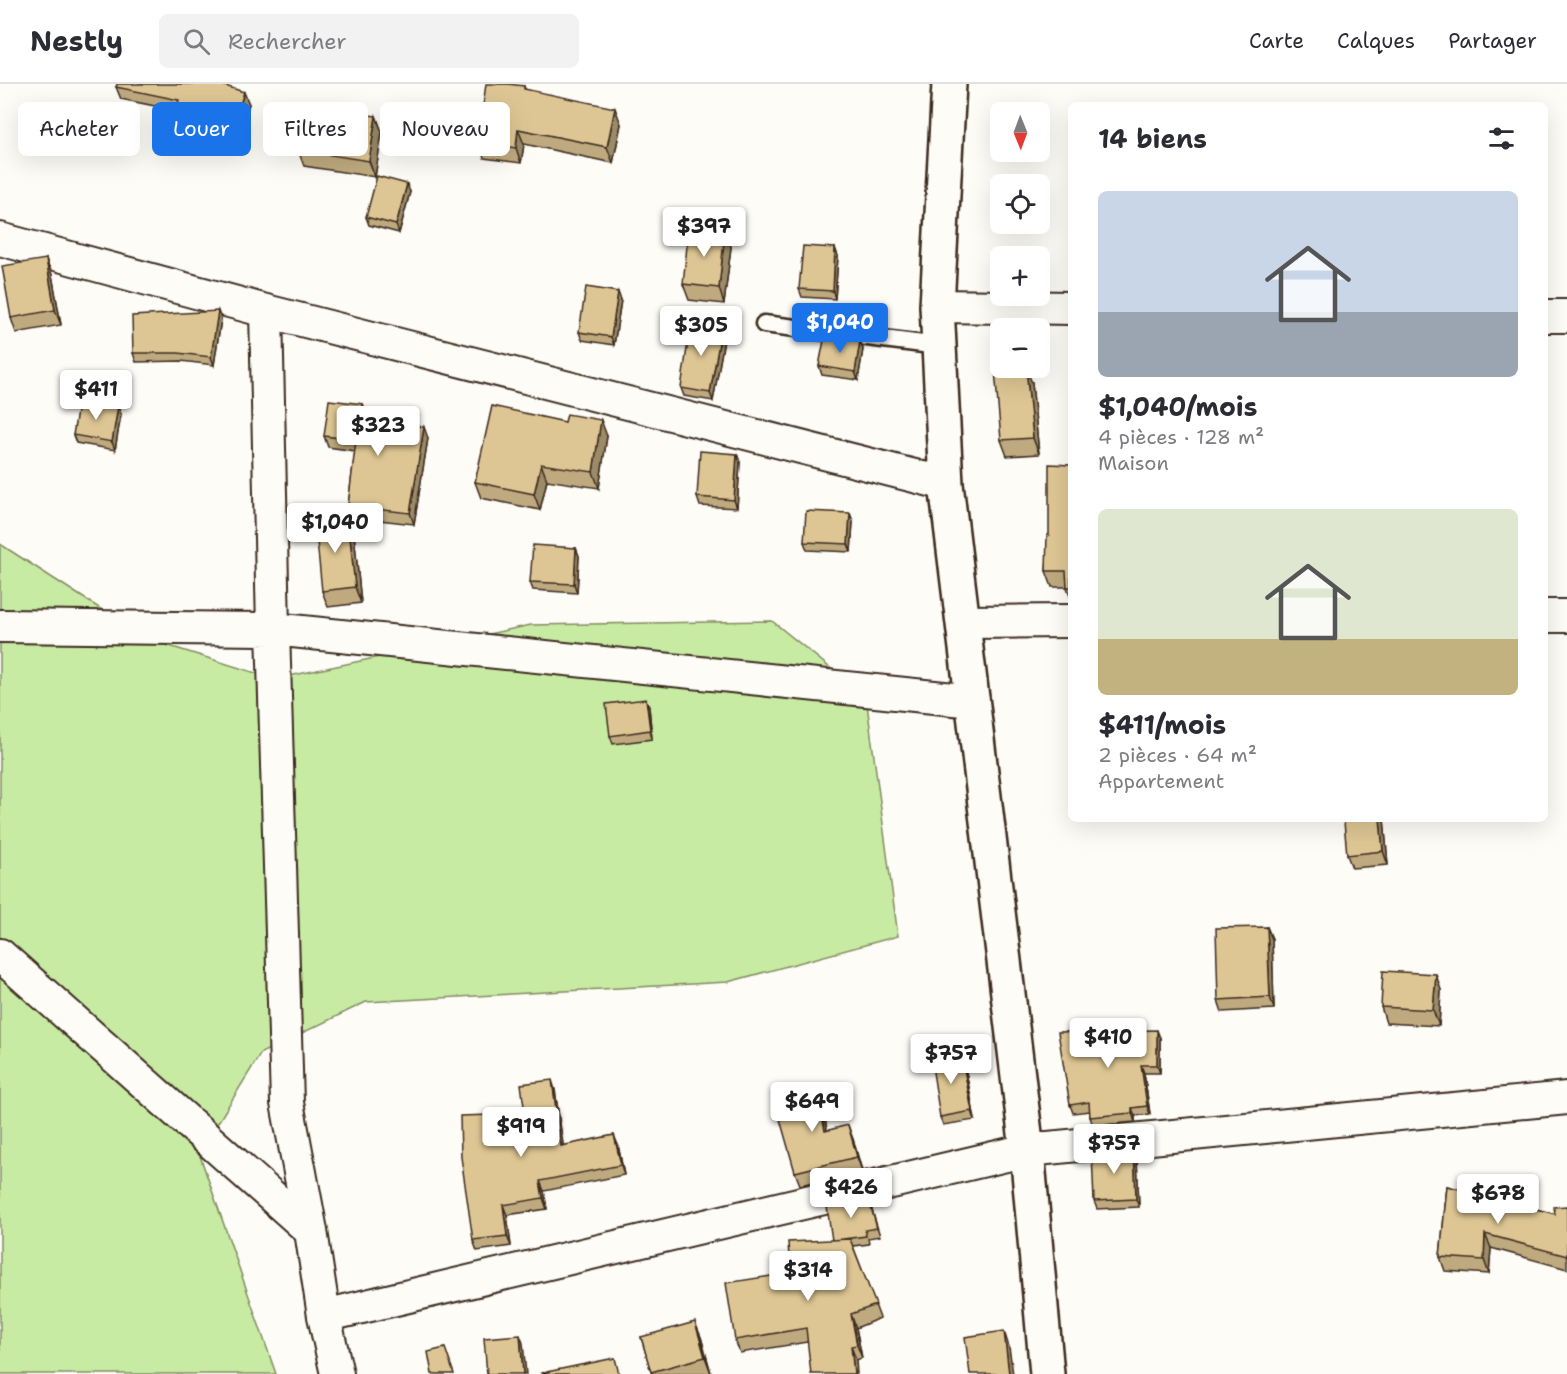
<!DOCTYPE html>
<html lang="fr">
<head>
<meta charset="utf-8">
<style>
	body { margin:0; font-family:"Shantell Sans",sans-serif; background:#f2f2f3; color:#2b2b33; height:100vh; display:flex; flex-direction:column; font-size:22px; white-space:nowrap }
	* { box-sizing:border-box; margin:0 }
	p { font-size:20px; color:#7c7c81 }
	.icon { flex:none; width:33px; height:33px; fill:none; stroke:currentColor; stroke-width:2; stroke-linecap:round; stroke-linejoin:round }
	.map { position:relative; flex:1; overflow:hidden }
	.drawer { position:absolute; left:1068px; top:18px; width:480px; height:720px; display:flex; flex-direction:column; background:#fff; border-radius:9px; box-shadow:0 6px 24px #0002 }
	.drawer>* { flex:none }
	.banner { position:absolute; left:18px; top:18px; width:570px; height:54px; display:flex; gap:12px }
	.needle { width:39px; rotate:179deg }
	.buttons { position:absolute; left:990px; top:18px; display:grid; gap:12px }
	.buttons a { display:grid; place-items:center; width:60px; height:60px; border-radius:9px; background:#fff; box-shadow:0 6px 24px #0002; font-size:30px }
	.price { position:absolute; translate:-50% -51px; padding:0 14px; border-radius:6px; background:#fff; color:#222; font-size:20px; line-height:39px; filter:drop-shadow(0 2px 3px #0008) }
	.price::after { content:''; position:absolute; left:50%; top:36px; width:18px; height:14px; margin-left:-9px; background:inherit; clip-path:polygon(0 0,100% 0,50% 100%) }
	.price.selected { background:#1a73e8; color:#fff }
	ul { padding:0; list-style:none }
	li { display:grid; align-content:center; gap:12px; height:318px; padding:0 30px }
	li span { display:grid; place-items:center; height:186px; border-radius:9px; color:#555 }
	li>.icon { margin-inline-start:auto }
	span .icon { width:108px; height:108px; fill:#fffc; stroke-width:1 }
	li b { font-size:26px }
	h2 { display:flex; justify-content:space-between; align-items:center; height:72px; padding:0 30px; font-size:26px }
	.pill { padding:0 21px; border-radius:9px; background:#fff; box-shadow:0 6px 24px #0002; font-size:21px; line-height:54px }
	.pill.selected { background:#1a73e8; color:#fff }
	header { display:flex; align-items:center; gap:36px; box-sizing:border-box; height:84px; padding:0 30px; background:#fff; border-bottom:2px solid #e1e1e2 }
	header strong { font-size:28px }
	nav { display:flex; gap:33px; margin-inline-start:auto; font-size:21px }
	.search { width:420px; height:54px; background:#f2f2f3; display:flex; align-items:center; gap:15px; box-sizing:border-box; padding:0 21px; border-radius:9px; color:#7c7c81; font-size:22px }
	.map>svg:first-child { display:block }
</style>
</head>
<body>
<header>
<strong>Nestly</strong>
<div class="search"><svg class="icon" aria-label="search" viewBox="0 0 24 24"><circle cx="10" cy="10" r="6"/><path d="M15 15l6 6"/></svg>Rechercher</div>
<nav><a>Carte</a><a>Calques</a><a>Partager</a></nav>
</header>
<div class="map">
<svg width="1567" height="1290" viewBox="0 0 1567 1290">
	<rect width="100%" height="100%" fill="#fdfcf7"/>
	<filter id="ink" filterUnits="userSpaceOnUse"><feTurbulence type="fractalNoise" baseFrequency=".0167" numOctaves="2"/><feDisplacementMap in="SourceGraphic" scale="12" xChannelSelector="R" yChannelSelector="G"/><feConvolveMatrix kernelMatrix="1 2 1 2 8 2 1 2 1" color-interpolation-filters="sRGB"/></filter>
	<g filter="url(#ink)">
		<path fill="#c8eba4" stroke="#828a61" stroke-width="1.5" d="M0 460 147 555 275 595 531 541 772 537 866 613 898 852 728 898 366 918 261 969 199 1069 276 1290H0Z"/>
		<g fill="none" stroke-linecap="round" stroke-linejoin="round">
			<defs>
				<path id="lane" d="M764 240 939 262"/>
				<path id="street" d="M0 155 266 227 946 400
					M937 222 1071 224
					M266 227 273 545 287 1019 311 1147 324 1232 337 1290
					M1545 232H1567
					M1545 532H1567
					M964 538 1071 537
					M0 542 273 545 973 617
					M0 871 311 1147
					M324 1232 1027 1066 1567 1014"/>
				<path id="secondary" d="M949 0 937 222 946 400 1027 1066 1047 1290"/>
			</defs>
			<use href="#lane" stroke="#3b2a1e" stroke-width="21"/>
			<use href="#street" stroke="#3b2a1e" stroke-width="36"/>
			<use href="#secondary" stroke="#3b2a1e" stroke-width="38"/>
			<use href="#lane" stroke="#fdfcf7" stroke-width="16"/>
			<use href="#street" stroke="#fdfcf7" stroke-width="32"/>
			<use href="#secondary" stroke="#fdfcf7" stroke-width="33"/>
		</g>
		<path fill="#bfaa7f" stroke="#3b2a1e" stroke-width="1.5" d="M524 2 525 5 621 40 613 79 524 60 521 79 484 74 478 58Z
			M116 3 249 20 238 52 182 34 179 27 121 15Z
			M376 32 382 48 375 93 304 82 298 66Z
			M410 108 399 149 369 141 366 133Z
			M731 163 724 220 689 216 683 200Z
			M835 164 838 172 835 215 802 213 799 205Z
			M46 175 52 191 61 241 16 249 11 234Z
			M621 216 614 261 582 256 579 248Z
			M221 235 214 281 181 277 136 278 133 269Z
			M725 250 713 317 684 312 681 304Z
			M860 257 863 265 858 296 822 291 819 282Z
			M1032 299 1039 370 1007 372 1001 356Z
			M363 320 367 331 366 334 428 354 414 440 352 433 348 422 355 367 328 363 324 352Z
			M121 330 115 366 76 359 73 351Z
			M607 352 599 404 547 396 540 426 481 414 475 398Z
			M737 370 740 378 737 424 700 422 697 413Z
			M1071 381V515L1067 503H1052L1046 487 1049 451Z
			M853 437 851 468 807 466 804 458Z
			M354 450 361 519 328 523 322 507Z
			M576 464 579 472 577 509 533 506 530 498Z
			M649 623 652 655 613 660 610 652Z
			M1384 735 1388 781 1352 784 1347 771Z
			M1267 843 1272 855 1274 925 1222 928 1218 916Z
			M1441 906 1439 942 1386 939 1381 923Z
			M1160 954V989H1144L1150 1030 1135 1032V1038L1093 1042 1090 1033V1027L1073 1029 1070 1021Z
			M961 969 964 977 975 1036 943 1041 940 1033Z
			M555 1006 563 1062 618 1061 624 1091 544 1107 547 1125 507 1131 511 1162 477 1167 473 1156 525 1030Z
			M817 1006 822 1019 827 1047 853 1055 862 1087 800 1101 795 1088Z
			M1134 1065 1137 1074 1139 1123 1097 1125 1094 1117Z
			M1447 1102 1555 1130 1567 1122V1185L1491 1164 1489 1190 1445 1187 1440 1173Z
			M868 1113 880 1152 868 1154 869 1160 853 1162 880 1234 856 1244 862 1274 856 1276 807 1258 740 1269 735 1256 790 1189 832 1156Z
			M641 1253H701L711 1289 706 1290H652Z"/>
		<path fill="#9b8b68" stroke="#3b2a1e" stroke-width="1.5" d="M244 8 249 20 238 52 234 40Z
			M615 24 621 40 613 79 607 63Z
			M376 32 382 48 375 93 369 77Z
			M518 45 524 60 521 79 516 64Z
			M407 100 410 108 399 149 396 141Z
			M725 147 731 163 724 220 719 204Z
			M835 164 838 172 835 215 833 207Z
			M46 175 52 191 61 241 55 226Z
			M618 208 621 216 614 261 611 253Z
			M218 227 221 235 214 281 211 273Z
			M722 242 725 250 713 317 710 309Z
			M860 257 863 265 858 296 855 288Z
			M1026 284 1032 299 1039 370 1033 354Z
			M363 320 367 331 365 345 361 333Z
			M118 322 121 330 115 366 112 358Z
			M601 336 607 352 599 404 593 388Z
			M424 343 428 354 414 440 410 429Z
			M737 370 740 378 737 424 734 416Z
			M541 380 547 396 540 426 534 410Z
			M850 429 853 437 851 468 848 460Z
			M348 434 354 450 361 519 355 503Z
			M576 464 579 472 577 509 574 500Z
			M646 615 649 623 652 655 650 646Z
			M1380 735H1384L1388 781 1383 767Z
			M1267 843 1272 855 1274 925 1270 913Z
			M1436 890 1441 906 1439 942 1433 926Z
			M1157 946 1160 954V989L1157 981Z
			M961 969 964 977 975 1036 972 1027Z
			M1141 981 1144 989 1150 1030 1147 1022Z
			M552 996 555 1006 565 1073 561 1062Z
			M817 1006 822 1019 830 1061 825 1047Z
			M1132 1024 1135 1032V1038L1132 1029Z
			M848 1041 853 1055 862 1087 857 1073Z
			M614 1051 618 1061 624 1091 621 1081Z
			M1134 1065 1137 1074 1139 1123 1136 1115Z
			M540 1097 544 1107 547 1125 543 1114Z
			M503 1121 507 1131 511 1162 507 1152Z
			M1485 1150 1491 1164 1489 1190 1484 1176Z
			M851 1230 856 1244 862 1274 857 1261Z
			M695 1238 701 1253 711 1289 705 1273Z
			M1004 1247 1009 1263 1013 1290H1009Z
			M520 1251 523 1259 526 1290H523Z
			M851 1262 856 1276 857 1290H854Z"/>
		<path fill="#dec694" stroke="#3b2a1e" stroke-width="1.5" d="M117 0H219L244 8 234 40 177 22 179 16 116 3Z
			M486 0H508L524 2V5L615 24 607 63 518 45 516 64 478 58Z
			M306 21 376 32 369 77 298 66Z
			M377 92 407 100 396 141 366 133Z
			M689 143 725 147 719 204 683 200Z
			M803 162 835 164 833 207 799 205Z
			M46 175 55 226 11 234 2 182Z
			M586 203 618 208 611 253 579 248Z
			M218 227 211 273 178 269H133L132 232Z
			M691 238 722 242 710 309 681 304Z
			M825 251 860 257 855 288 819 282Z
			M1026 284 1033 354 1001 356 995 286Z
			M79 316 118 322 112 358 73 351Z
			M329 316 363 320 361 333 424 343 410 429 348 422 356 356 324 352Z
			M492 322 565 338 567 330 601 336 593 388 541 380 534 410 475 398Z
			M700 367 737 370 734 416 697 413Z
			M1049 380 1071 381V503H1067L1066 487H1046L1047 451H1049Z
			M806 427 850 429 848 460 804 458Z
			M348 434 355 503 322 507 315 437Z
			M533 461 576 464 574 500 530 498Z
			M646 615 650 646 610 652 606 620Z
			M1348 735H1380L1383 767 1347 771 1344 738 1348 737Z
			M1267 843 1270 913 1218 916 1216 844Z
			M1383 887 1436 890 1433 926 1381 923Z
			M1157 946V981H1141L1147 1022 1132 1024V1029L1090 1033 1089 1018 1070 1021 1058 948Z
			M961 969 972 1027 940 1033 931 975Z
			M552 996 561 1062 614 1051 621 1081 540 1097 543 1114 503 1121 507 1152 473 1156 461 1073 460 1032 525 1030 521 1000Z
			M817 1006 825 1047 848 1041 857 1073 795 1088 774 1014Z
			M1134 1065 1136 1115 1094 1117 1092 1069Z
			M1447 1102 1555 1130 1554 1123 1567 1122V1172L1485 1150 1484 1176 1440 1173Z
			M868 1113 877 1144 865 1146 866 1152 843 1155 832 1156 827 1123Z
			M850 1155 876 1221 851 1230 857 1261 851 1262 854 1290H811L806 1244 735 1256 726 1199 790 1189 788 1158Z
			M695 1238 705 1273 651 1288 641 1253Z
			M1004 1247 1009 1290H970L965 1253Z
			M520 1251 523 1290H487L484 1254Z
			M445 1264 454 1290H432L428 1268Z
			M615 1274 619 1290H543L542 1289Z"/>
	</g>
</svg>
<div class="buttons">
<a><svg class="needle" viewBox="-14 -14 28 28"><path d="M0-13l5 13h-10z" fill="#e53935"/><path d="M0 13l5-13h-10z" fill="#7c7c81"/></svg></a>
<a><svg class="icon" aria-label="locate" viewBox="0 0 24 24"><circle cx="12" cy="12" r="6"/><path d="M12 2v4M12 18v4M2 12h4M18 12h4"/></svg></a>
<a>+</a>
<a>−</a>
</div>
<b class="price" style="left:704px;top:174px">$397</b>
<b class="price selected" style="left:840px;top:270px">$1,040</b>
<b class="price" style="left:701px;top:273px">$305</b>
<b class="price" style="left:96px;top:337px">$411</b>
<b class="price" style="left:378px;top:373px">$323</b>
<b class="price" style="left:335px;top:470px">$1,040</b>
<b class="price" style="left:1108px;top:985px">$410</b>
<b class="price" style="left:951px;top:1001px">$757</b>
<b class="price" style="left:812px;top:1049px">$649</b>
<b class="price" style="left:521px;top:1074px">$919</b>
<b class="price" style="left:1114px;top:1091px">$757</b>
<b class="price" style="left:851px;top:1135px">$426</b>
<b class="price" style="left:1498px;top:1141px">$678</b>
<b class="price" style="left:808px;top:1218px">$314</b>
<div class="banner">
<a class="pill">Acheter</a>
<a class="pill selected">Louer</a>
<a class="pill">Filtres</a>
<a class="pill">Nouveau</a>
</div>
<section class="drawer">
<h2>14 biens<svg class="icon" aria-label="filters" viewBox="0 0 24 24"><path d="M4 7h16M4 17h16"/><circle cx="9" cy="7" r="2"/><circle cx="15" cy="17" r="2"/></svg></h2>
<ul>
<li><span style="background:linear-gradient(#c9d6e8 65%,#9aa5b1 0)"><svg class="icon" aria-label="home" viewBox="0 0 24 24"><path d="M3 11l9-7 9 7M6 9v11h12V9"/></svg></span><div><b>$1,040/mois</b><p>4 pièces · 128 m²</p><p>Maison</p></div></li>
<li><span style="background:linear-gradient(#dfe7d0 70%,#c2b280 0)"><svg class="icon" aria-label="home" viewBox="0 0 24 24"><path d="M3 11l9-7 9 7M6 9v11h12V9"/></svg></span><div><b>$411/mois</b><p>2 pièces · 64 m²</p><p>Appartement</p></div></li>
</ul>
</section>
</div>
</body>
</html>
